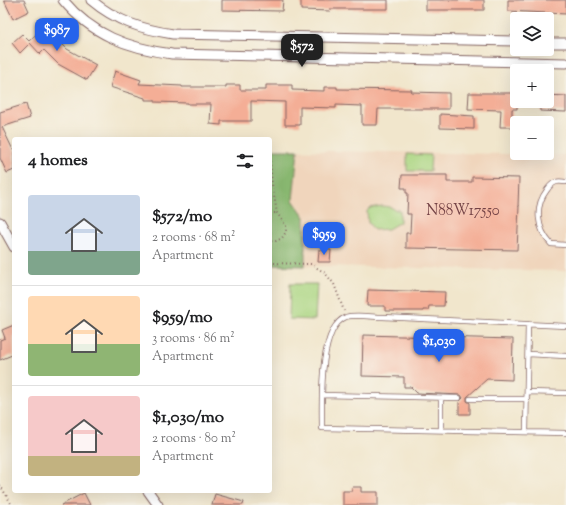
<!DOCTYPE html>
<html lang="en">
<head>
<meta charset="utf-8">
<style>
	body { margin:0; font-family:"Sorts Mill Goudy",serif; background:#f2f2f2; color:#202124; height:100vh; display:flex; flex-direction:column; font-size:15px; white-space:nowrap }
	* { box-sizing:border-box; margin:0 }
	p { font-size:13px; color:#757577 }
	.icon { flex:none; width:22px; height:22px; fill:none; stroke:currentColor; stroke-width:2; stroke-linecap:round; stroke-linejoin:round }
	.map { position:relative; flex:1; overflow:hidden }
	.panel { position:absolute; left:12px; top:137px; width:260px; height:356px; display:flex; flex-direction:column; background:#fff; border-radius:4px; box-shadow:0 4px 16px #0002 }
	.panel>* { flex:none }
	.tools { position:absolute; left:510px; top:12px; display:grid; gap:8px }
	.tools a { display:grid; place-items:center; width:44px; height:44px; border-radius:4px; background:#fff; box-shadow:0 4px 16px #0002; font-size:20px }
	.price { position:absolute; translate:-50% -34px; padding:0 9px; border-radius:8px; background:#2563eb; color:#fff; font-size:13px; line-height:26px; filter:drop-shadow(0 1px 2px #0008) }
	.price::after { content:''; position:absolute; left:50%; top:24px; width:12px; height:9px; margin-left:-6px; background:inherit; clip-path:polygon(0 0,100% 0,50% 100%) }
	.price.selected { background:#222; color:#fff }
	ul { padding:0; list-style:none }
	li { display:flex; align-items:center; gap:12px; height:100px; padding:0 16px }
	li+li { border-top:1px solid #e0e0e0 }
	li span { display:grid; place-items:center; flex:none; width:112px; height:80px; border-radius:4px; color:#555 }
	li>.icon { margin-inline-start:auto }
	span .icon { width:48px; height:48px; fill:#fffc; stroke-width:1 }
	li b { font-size:17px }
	h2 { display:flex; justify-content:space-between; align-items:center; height:48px; padding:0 16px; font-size:17px }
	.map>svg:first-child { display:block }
</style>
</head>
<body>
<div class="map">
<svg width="566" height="505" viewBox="0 0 566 505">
	<rect width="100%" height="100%" fill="#f7f3e8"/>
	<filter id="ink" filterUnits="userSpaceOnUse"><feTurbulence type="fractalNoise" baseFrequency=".025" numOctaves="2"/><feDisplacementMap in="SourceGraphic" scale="8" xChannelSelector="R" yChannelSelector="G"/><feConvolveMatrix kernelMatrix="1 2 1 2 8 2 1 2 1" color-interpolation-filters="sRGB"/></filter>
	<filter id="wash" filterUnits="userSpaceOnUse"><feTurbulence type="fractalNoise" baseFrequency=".012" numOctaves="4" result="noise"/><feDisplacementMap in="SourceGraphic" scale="16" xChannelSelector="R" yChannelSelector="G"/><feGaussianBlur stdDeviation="0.9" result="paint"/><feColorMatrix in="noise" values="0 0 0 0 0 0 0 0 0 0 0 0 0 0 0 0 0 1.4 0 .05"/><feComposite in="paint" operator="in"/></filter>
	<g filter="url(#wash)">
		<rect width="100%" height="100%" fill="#f1e6cc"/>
		<path fill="#f0d5bc" d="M270 150 566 155V271L270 265Z"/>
		<path fill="#abd682" stroke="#7a7a56" d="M407 154 431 155 430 171H407Z
			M382 206 390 207 396 210H400V222L388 229 374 230 368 222 367 211 370 208Z
			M290 284H317L315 320 289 319Z"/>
		<path fill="#88b770" stroke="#696b4e" d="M270 150H298L293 200 305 217V266L270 265Z"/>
		<g id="blocks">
			<path fill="#f4ae96" d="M4 0H24L29 11 13 19Z
				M222 0H283L282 11 222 10Z
				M301 0H388V9H330V11L301 10Z
				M426 0H484V10H426Z
				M508 0H566V14L508 11Z
				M45 26 67 49 96 65 87 80 58 64 44 50 40 54 30 43 20 53 12 43 22 34 29 41Z
				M115 71 141 80 139 84 182 86V87H226V85H240V90H266V85H292V90L324 91V87H337V89L412 90 411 92 449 93V109H378L377 125H362V106L336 105V108L300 107V125H285V102L251 101V121H221V125L210 124 211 104H188V103L155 102V100H145V98L110 87Z
				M469 93H517V109H512V127H500L501 110 468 109Z
				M547 95 566 96V112L540 111V101H547Z
				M26 104 30 118 2 127 14 152V170L7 173 0 158V112Z
				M440 114 474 116V129L440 128Z
				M402 175H447V182H472V177L519 178 518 206H519L517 250 406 248V233H410L411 214H407L408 193H406V188H401Z
				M319 250H331L330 262H318Z
				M368 290 445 292 444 306H429L428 310H423V311H385V306H367Z
				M14 325V358L12 355 0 360V340L5 338 2 330Z
				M363 335 513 339 512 380 487 379 467 397V401L470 403V414H459V402L463 398 461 395 417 393 411 387H404V377L362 376Z
				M352 487H361V492H378V505H343V491H352Z
				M84 493 90 505H61Z
				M215 494 244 502 243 505H212Z"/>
		</g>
	</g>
	<g filter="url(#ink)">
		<use href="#blocks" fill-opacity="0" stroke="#846563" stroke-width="1"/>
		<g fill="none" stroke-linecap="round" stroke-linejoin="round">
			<defs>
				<path id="service" d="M566 182C563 182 559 181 556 182 553 183 549 187 547 190 534 207 537 229 551 244L566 245
					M566 326 383 317C373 317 355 314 346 317 318 328 322 403 322 428L566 433
					M528 354 566 356
					M527 392 566 393
					M322 395 459 398
					M470 399H527
					M441 430V398
					M526 432 528 324"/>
				<path id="minor" d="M63 0C92 35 128 48 172 54L566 63
					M91 0C116 21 141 29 173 34L517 41
					M547 43H566
					M0 222 14 247
					M148 491 158 505"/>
			</defs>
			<use href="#service" stroke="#846563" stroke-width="6"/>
			<use href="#minor" stroke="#846563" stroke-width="11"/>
			<path stroke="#846563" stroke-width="2" stroke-dasharray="1 3" stroke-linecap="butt" d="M270 161 272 184 277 213 286 226V232L282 238 276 241H270
				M270 213H277
				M270 263 311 264 325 273 334 284 344 311
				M0 485 12 505"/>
			<use href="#service" stroke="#fff" stroke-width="4.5"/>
			<use href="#minor" stroke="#fff" stroke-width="9"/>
		</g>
	</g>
	<g text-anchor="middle" stroke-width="3" stroke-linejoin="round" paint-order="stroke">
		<g font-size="15" fill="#744346">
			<text x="463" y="215">N88W17550</text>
		</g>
	</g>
</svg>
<div class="tools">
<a><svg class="icon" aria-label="layers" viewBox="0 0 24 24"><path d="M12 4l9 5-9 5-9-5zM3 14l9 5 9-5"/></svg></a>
<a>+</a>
<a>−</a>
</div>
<b class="price" style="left:57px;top:52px">$987</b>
<b class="price selected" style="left:302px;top:68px">$572</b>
<b class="price" style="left:324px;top:256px">$959</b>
<b class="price" style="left:439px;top:363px">$1,030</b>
<section class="panel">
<h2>4 homes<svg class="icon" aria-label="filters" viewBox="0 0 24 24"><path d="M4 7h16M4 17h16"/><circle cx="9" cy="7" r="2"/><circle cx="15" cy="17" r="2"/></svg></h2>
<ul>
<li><span style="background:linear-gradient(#c9d6e8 70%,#7fa58c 0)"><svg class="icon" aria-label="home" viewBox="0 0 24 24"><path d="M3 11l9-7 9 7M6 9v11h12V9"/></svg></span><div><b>$572/mo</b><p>2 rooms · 68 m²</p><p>Apartment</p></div></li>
<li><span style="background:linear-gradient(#ffd9b3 60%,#8fb573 0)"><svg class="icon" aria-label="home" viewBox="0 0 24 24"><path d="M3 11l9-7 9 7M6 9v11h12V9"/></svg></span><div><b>$959/mo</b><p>3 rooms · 86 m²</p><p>Apartment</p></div></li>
<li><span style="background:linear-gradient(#f6c9c9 75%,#c2b280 0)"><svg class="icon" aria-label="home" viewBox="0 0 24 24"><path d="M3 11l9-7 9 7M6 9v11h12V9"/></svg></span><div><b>$1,030/mo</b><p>2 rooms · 80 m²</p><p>Apartment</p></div></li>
</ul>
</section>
</div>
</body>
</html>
